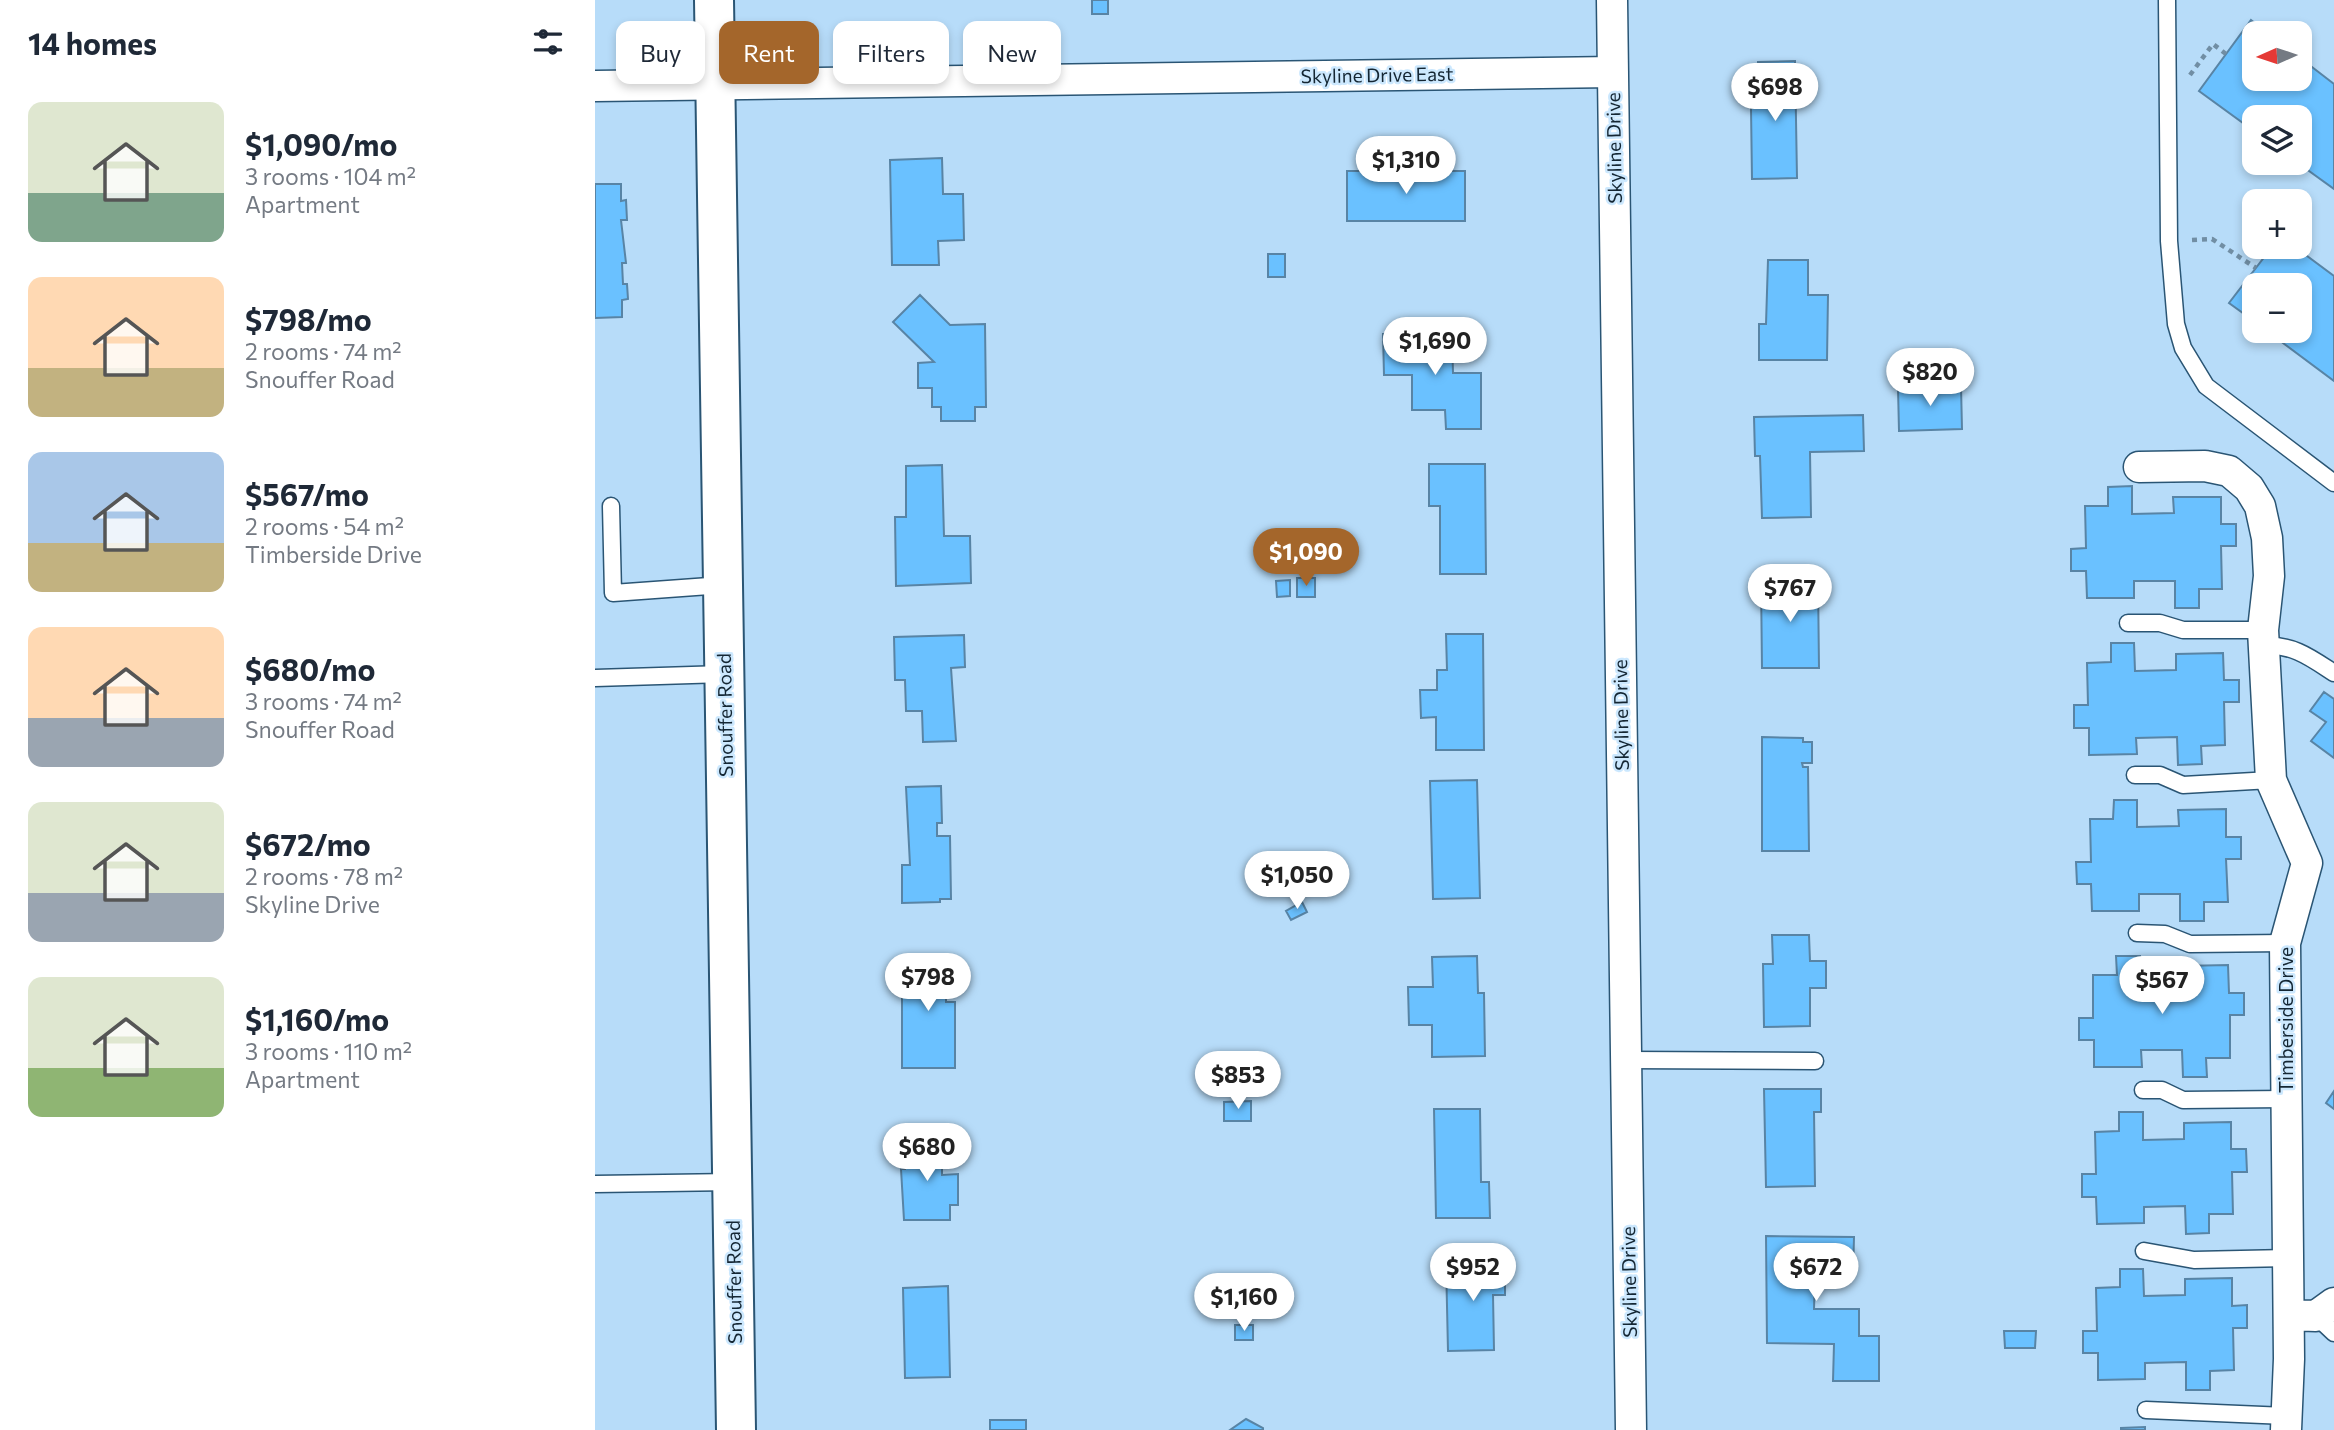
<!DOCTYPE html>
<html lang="en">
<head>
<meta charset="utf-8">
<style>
	body { margin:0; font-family:Commissioner,sans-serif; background:#f2f2f3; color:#1f2937; height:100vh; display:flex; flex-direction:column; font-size:26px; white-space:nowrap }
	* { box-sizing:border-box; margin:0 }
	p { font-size:23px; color:#747a83 }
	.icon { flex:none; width:38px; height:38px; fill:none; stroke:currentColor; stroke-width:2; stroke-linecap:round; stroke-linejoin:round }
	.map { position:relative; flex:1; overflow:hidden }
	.panel { display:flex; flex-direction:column; background:#fff; width:595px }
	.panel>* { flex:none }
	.banner { position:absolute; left:21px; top:21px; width:665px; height:63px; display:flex; gap:14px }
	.needle { width:46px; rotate:267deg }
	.buttons { position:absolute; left:1647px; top:21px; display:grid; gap:14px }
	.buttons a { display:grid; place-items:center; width:70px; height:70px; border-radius:14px; background:#fff; box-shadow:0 4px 10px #0003; font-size:35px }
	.price { position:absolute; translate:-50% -60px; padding:0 16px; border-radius:24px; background:#fff; color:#222; font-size:23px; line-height:46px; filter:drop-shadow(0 2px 4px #0008) }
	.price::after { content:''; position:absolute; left:50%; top:42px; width:21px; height:16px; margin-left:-10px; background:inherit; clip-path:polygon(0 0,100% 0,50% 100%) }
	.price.current { background:#a4662b; color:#fff }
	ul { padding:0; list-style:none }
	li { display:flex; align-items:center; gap:21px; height:175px; padding:0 28px }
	li span { display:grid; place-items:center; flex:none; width:196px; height:140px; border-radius:14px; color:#555 }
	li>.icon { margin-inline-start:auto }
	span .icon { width:84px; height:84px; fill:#fffc; stroke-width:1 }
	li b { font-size:30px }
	h2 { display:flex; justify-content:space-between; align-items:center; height:84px; padding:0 28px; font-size:30px }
	.pill { padding:0 24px; border-radius:14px; background:#fff; box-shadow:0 4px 10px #0003; font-size:24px; line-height:63px }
	.pill.current { background:#a4662b; color:#fff }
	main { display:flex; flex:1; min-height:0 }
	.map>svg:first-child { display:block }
</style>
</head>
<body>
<main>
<section class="panel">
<h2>14 homes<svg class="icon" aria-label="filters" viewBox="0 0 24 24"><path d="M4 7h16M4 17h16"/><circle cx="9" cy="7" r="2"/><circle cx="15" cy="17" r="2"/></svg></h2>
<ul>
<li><span style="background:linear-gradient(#dfe7d0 65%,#7fa58c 0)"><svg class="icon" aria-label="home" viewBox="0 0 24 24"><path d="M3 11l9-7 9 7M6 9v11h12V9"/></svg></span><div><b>$1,090/mo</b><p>3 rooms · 104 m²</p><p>Apartment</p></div></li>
<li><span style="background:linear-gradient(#ffd9b3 65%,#c2b280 0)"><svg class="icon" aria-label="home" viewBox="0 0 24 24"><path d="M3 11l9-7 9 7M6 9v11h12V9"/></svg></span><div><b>$798/mo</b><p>2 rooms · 74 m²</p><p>Snouffer Road</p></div></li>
<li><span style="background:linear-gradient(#a9c7e8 65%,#c2b280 0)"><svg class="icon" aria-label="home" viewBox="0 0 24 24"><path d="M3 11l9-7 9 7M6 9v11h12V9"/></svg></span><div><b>$567/mo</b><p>2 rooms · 54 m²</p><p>Timberside Drive</p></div></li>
<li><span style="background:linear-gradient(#ffd9b3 65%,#9aa5b1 0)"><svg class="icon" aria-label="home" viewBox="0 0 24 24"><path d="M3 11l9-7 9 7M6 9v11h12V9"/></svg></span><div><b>$680/mo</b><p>3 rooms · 74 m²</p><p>Snouffer Road</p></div></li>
<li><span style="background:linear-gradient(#dfe7d0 65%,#9aa5b1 0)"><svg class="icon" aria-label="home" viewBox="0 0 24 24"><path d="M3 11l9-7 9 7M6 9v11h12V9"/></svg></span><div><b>$672/mo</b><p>2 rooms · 78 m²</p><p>Skyline Drive</p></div></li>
<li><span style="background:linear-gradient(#dfe7d0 65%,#8fb573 0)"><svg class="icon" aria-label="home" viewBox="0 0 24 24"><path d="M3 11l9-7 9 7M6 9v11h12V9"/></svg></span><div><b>$1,160/mo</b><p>3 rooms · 110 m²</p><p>Apartment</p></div></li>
</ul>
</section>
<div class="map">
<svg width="1739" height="1430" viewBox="0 0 1739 1430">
	<rect width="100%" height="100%" fill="#b7dcf9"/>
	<path fill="#6ac1ff" stroke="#5884a5" stroke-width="2" d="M497 0H513V14H497Z
		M1656 20 1673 33H1659V79H1704V57L1739 84V189L1703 163 1704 117H1659V131L1604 91Z
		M1200 61 1202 178 1157 179 1156 108 1178 107V97H1163V62Z
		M347 158 348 194H368L369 240 343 241 344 265H297L295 160Z
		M752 171H870V221H752Z
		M0 184H26V201L31 200 32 220H26L31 263H27L28 284H32L33 299 27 300V317L0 318Z
		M1677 247H1700L1739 276V381L1672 331H1704V285H1659V321L1634 303Z
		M673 254H690V277H673Z
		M1173 260H1213V295H1233L1232 360H1164V324H1171Z
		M325 295 355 325 390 324 391 407H380V421H346V407H337V388H323V363L339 362 298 322Z
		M788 334H857L858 373H886V429H851L850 410H817V375H789Z
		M1366 386 1367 429 1304 431 1303 388Z
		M1268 415 1269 451 1215 452 1216 517 1167 518 1165 456H1160L1159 417Z
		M834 464H890L891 574H845V506H834Z
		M347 465 349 536H375L376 583 301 586 300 517H311V466Z
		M1537 486V514L1579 513 1578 497H1626V524H1641V546H1626L1627 589H1604V608H1580V581H1539V598H1492L1491 571H1476V549L1491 548 1490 506H1513V487Z
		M702 578H720V597H702Z
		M695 580V596L682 597 681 581Z
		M1166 581H1223L1224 668H1167Z
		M851 634H888L889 750H841V717L826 718 825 690H842V670H852Z
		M369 635 370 667 356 668 361 741 328 742 327 711H311L310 680H300L299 637Z
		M1516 643H1539L1540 671 1581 670V654L1628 653 1629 680H1644V702H1629L1630 745 1606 746 1607 764 1583 765 1582 737 1541 738 1542 754 1494 755V728H1479V705H1493L1492 663 1516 662Z
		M1729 692 1739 699V758L1716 741 1731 722 1715 711Z
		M1167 737 1208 738V742H1217V763H1207L1208 767H1213L1214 851H1167Z
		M882 780 885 898 838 899 835 781Z
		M346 786 347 823H342V836H355L356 899H345V902L307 903V865H315L311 787Z
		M1519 800H1542V827L1584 826 1583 810 1631 809V837H1646V859H1631L1633 902H1609V921H1585V894H1544V911H1497L1496 884H1482L1481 862H1496L1495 819H1518Z
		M707 902 712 912 696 920 691 911Z
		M1177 935H1214L1215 961H1231V988H1215V1026L1169 1027 1168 964H1178Z
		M882 956 883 993H889L890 1056 837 1057V1025H814L813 987H838L837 957Z
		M1521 956H1545V983L1586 982V966L1633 965 1634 993H1649V1015H1635V1058H1611L1612 1077H1588L1587 1050H1546L1547 1067H1499V1040H1484V1018H1498V975H1522Z
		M307 957H360V993H351V1002H360V1068H307Z
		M1169 1089H1226V1112H1219L1220 1186 1171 1187Z
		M1739 1091V1109L1731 1103Z
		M656 1101V1121H629V1102Z
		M839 1109H885L886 1182H894L895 1218H841Z
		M1524 1112H1548V1140L1589 1139V1123L1636 1122V1149H1651L1652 1172H1637L1638 1214H1614V1233L1591 1234 1590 1206 1549 1207V1223L1502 1224 1501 1197H1487V1174H1501L1500 1132 1524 1131Z
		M309 1142H351L352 1161H347V1175L363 1174V1205H355V1220H309L306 1169H310Z
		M1171 1236 1259 1237 1258 1276H1220L1219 1309H1264V1336H1284V1381H1238L1239 1344 1172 1343Z
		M910 1260V1295H898L899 1350 853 1351 851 1261Z
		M1525 1269H1548L1549 1296 1590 1295V1279L1637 1278V1306L1652 1305V1328H1638L1639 1370 1615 1371V1390H1591V1362L1550 1363V1379L1503 1380V1353H1488V1331H1502L1501 1288 1525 1287Z
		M353 1286 355 1377 310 1378 308 1288Z
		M640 1325H658V1340H640Z
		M1409 1331H1441L1440 1348H1410Z
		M651 1419 668 1428V1430H635Z
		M395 1420H431V1430H395Z
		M1550 1427V1430H1526V1428Z"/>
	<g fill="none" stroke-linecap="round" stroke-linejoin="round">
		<defs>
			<path id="lane" d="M1572 0 1574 241 1581 324 1588 348 1611 386 1739 483
				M16 506 18 593 128 585
				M1533 623H1565L1588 630H1668
				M1669 646C1698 644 1716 658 1739 673
				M0 678 129 674
				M1540 775H1565L1588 785 1676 780
				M1542 933 1570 934 1595 944 1690 943
				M1031 1060 1220 1061
				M1548 1090H1567L1588 1100 1690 1099
				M0 1184 138 1182
				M1549 1251 1599 1260 1693 1258
				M1721 1316 1739 1333
				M1551 1410 1691 1416"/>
			<path id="street" d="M1017 0 1036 1430
				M0 86 1018 72
				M1544 467 1610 466 1634 471 1654 488 1665 506 1672 538 1674 576 1668 630 1676 780 1712 863 1690 943 1694 1359 1691 1430
				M1694 1315 1721 1316 1739 1303"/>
			<path id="secondary" d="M119 0 141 1430"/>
		</defs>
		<use href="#lane" stroke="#2a5574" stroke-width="19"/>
		<use href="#street" stroke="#2a5574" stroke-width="33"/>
		<use href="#secondary" stroke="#2a5574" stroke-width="42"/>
		<path stroke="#718ea4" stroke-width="4.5" stroke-dasharray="5 5" stroke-linecap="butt" d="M1595 75 1618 44 1631 54
			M1597 240 1617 239 1661 268"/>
		<use href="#lane" stroke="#fff" stroke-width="16"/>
		<use href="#street" stroke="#fff" stroke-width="30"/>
		<use href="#secondary" stroke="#fff" stroke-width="38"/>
	</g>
	<g text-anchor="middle" stroke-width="5" stroke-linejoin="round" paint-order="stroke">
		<g font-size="19" fill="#142633" stroke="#cce8fe">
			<text transform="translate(782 75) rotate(-1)" y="7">Skyline Drive East</text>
			<text transform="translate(1019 148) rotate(-91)" y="7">Skyline Drive</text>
			<text transform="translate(130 715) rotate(-91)" y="7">Snouffer Road</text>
			<text transform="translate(1026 715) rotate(-91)" y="7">Skyline Drive</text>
			<text transform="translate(1691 1020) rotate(-90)" y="7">Timberside Drive</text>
			<text transform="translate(139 1282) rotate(-91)" y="7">Snouffer Road</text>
			<text transform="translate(1034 1282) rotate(-91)" y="7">Skyline Drive</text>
		</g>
	</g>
</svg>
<div class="buttons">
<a><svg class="needle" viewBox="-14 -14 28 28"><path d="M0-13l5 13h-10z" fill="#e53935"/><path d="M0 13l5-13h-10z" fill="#747a83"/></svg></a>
<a><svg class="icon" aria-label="layers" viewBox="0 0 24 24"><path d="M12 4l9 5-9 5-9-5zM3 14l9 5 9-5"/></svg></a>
<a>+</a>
<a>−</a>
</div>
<b class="price" style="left:1180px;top:123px">$698</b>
<b class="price" style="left:811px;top:196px">$1,310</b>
<b class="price" style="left:840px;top:377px">$1,690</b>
<b class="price" style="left:1335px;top:408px">$820</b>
<b class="price current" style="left:711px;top:588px">$1,090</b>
<b class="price" style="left:1195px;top:624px">$767</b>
<b class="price" style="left:702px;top:911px">$1,050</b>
<b class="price" style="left:333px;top:1013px">$798</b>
<b class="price" style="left:1567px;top:1016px">$567</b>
<b class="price" style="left:643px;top:1111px">$853</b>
<b class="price" style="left:332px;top:1183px">$680</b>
<b class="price" style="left:878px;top:1303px">$952</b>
<b class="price" style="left:1221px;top:1303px">$672</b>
<b class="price" style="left:649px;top:1333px">$1,160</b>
<div class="banner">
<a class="pill">Buy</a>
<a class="pill current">Rent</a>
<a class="pill">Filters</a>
<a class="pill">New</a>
</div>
</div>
</main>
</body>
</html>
